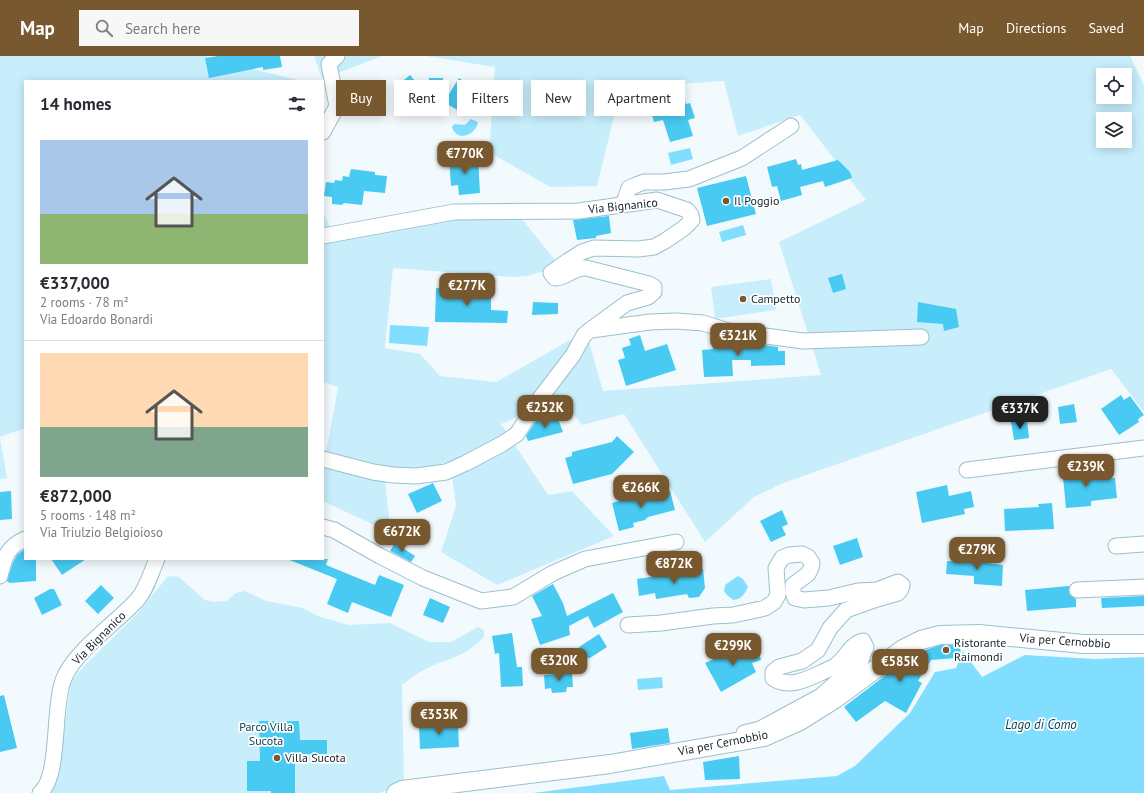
<!DOCTYPE html>
<html lang="en">
<head>
<meta charset="utf-8">
<style>
	body { margin:0; font-family:"PT Sans",sans-serif; background:#f7f7f7; color:#2b2b33; height:100vh; display:flex; flex-direction:column; font-size:15px; white-space:nowrap }
	* { box-sizing:border-box; margin:0 }
	p { font-size:13px; color:#7c7c81 }
	.icon { flex:none; width:22px; height:22px; fill:none; stroke:currentColor; stroke-width:2; stroke-linecap:round; stroke-linejoin:round }
	.map { position:relative; flex:1; overflow:hidden }
	.sheet { position:absolute; left:24px; top:24px; width:300px; height:480px; display:flex; flex-direction:column; background:#fff; border-radius:0px; box-shadow:0 2px 10px #0003 }
	.sheet>* { flex:none }
	.guide { position:absolute; left:336px; top:24px; width:380px; height:36px; display:flex; gap:8px }
	.controls { position:absolute; left:1096px; top:12px; display:grid; gap:8px }
	.controls a { display:grid; place-items:center; width:36px; height:36px; border-radius:0px; background:#fff; box-shadow:0 2px 10px #0003; font-size:20px }
	.price { position:absolute; translate:-50% -34px; padding:0 9px; border-radius:8px; background:#78582e; color:#fff; font-size:13px; line-height:26px; filter:drop-shadow(0 1px 2px #0008) }
	.price::after { content:''; position:absolute; left:50%; top:24px; width:12px; height:9px; margin-left:-6px; background:inherit; clip-path:polygon(0 0,100% 0,50% 100%) }
	.price.active { background:#222; color:#fff }
	ul { padding:0; list-style:none }
	li { display:grid; align-content:center; gap:8px; height:212px; padding:0 16px }
	li+li { border-top:1px solid #e1e1e2 }
	li span { display:grid; place-items:center; height:124px; border-radius:0px; color:#555 }
	li>.icon { margin-inline-start:auto }
	span .icon { width:72px; height:72px; fill:#fffc; stroke-width:1 }
	li b { font-size:17px }
	h2 { display:flex; justify-content:space-between; align-items:center; height:48px; padding:0 16px; font-size:17px }
	.chip { padding:0 14px; border-radius:0px; background:#fff; box-shadow:0 2px 10px #0003; font-size:14px; line-height:36px }
	.chip.active { background:#78582e; color:#fff }
	header { display:flex; align-items:center; gap:24px; box-sizing:border-box; height:56px; padding:0 20px; background:#78582e; color:#fff }
	header strong { font-size:19px }
	nav { display:flex; gap:22px; margin-inline-start:auto; font-size:14px }
	.search { width:280px; height:36px; background:#f7f7f7; display:flex; align-items:center; gap:10px; box-sizing:border-box; padding:0 14px; border-radius:0px; color:#7c7c81; font-size:15px }
	.map>svg:first-child { display:block }
</style>
</head>
<body>
<header>
<strong>Map</strong>
<div class="search"><svg class="icon" aria-label="search" viewBox="0 0 24 24"><circle cx="10" cy="10" r="6"/><path d="M15 15l6 6"/></svg>Search here</div>
<nav><a>Map</a><a>Directions</a><a>Saved</a></nav>
</header>
<div class="map">
<svg width="1144" height="737" viewBox="0 0 1144 737">
	<rect width="100%" height="100%" fill="#f3fafd"/>
	<path fill="#c8eefc" fill-rule="evenodd" d="M0 0H207L208 2 302 25H25V372L0 381Z
		M314 0H382L322 23Z
		M426 0H1130L1144 29V356L1111 313 783 427 754 441 705 486 624 358 582 369 561 342 501 368 548 439 572 435 614 480 497 529 441 496 456 450 450 405 385 425 391 477 323 445 324 408 338 331 323 326V155L332 176 450 149 513 152 555 204 553 208 545 215 527 220 514 221 393 212 385 292 420 298 440 320 496 326 586 275 603 335 821 319 779 186 866 144 800 59 738 80 724 25 621 32 597 130 550 131 489 96 495 11ZM1103 19H1125V41H1103ZM1103 63H1125V85H1103Z
		M771 223 776 254 715 263 711 231Z
		M0 382 7 422 0 423Z
		M168 520 179 521 205 544 213 546 226 545 236 537 245 535 266 545 303 552 318 560 348 569 390 567 429 586H451L478 571 484 574V581C462 604 444 602 420 616 413 620 408 625 402 629L404 727 380 737H47L60 707 71 625 85 609 137 558Z"/>
	<path fill="#81defe" d="M471 63 478 66C476 79 457 87 452 71L454 68 465 69Z
		M690 92 693 103 671 109 668 97Z
		M743 169 746 179 722 186 719 176Z
		M390 269 429 271 427 290 389 287Z
		M738 520 743 523 748 531C744 539 742 543 733 544L727 539 724 535 725 529Z
		M963 595 982 621 1025 599 1095 603 1144 601V737H533L664 720 670 734 837 720 855 710 910 657 935 616 956 612Z
		M662 621 663 632 638 634 637 623Z"/>
	<path fill="#48caf2" d="M218 0H280L282 11 263 14V11L209 22 205 2Z
		M410 19 429 41V22H443L442 48 427 47 426 50H407V38L399 28Z
		M459 22 473 31 468 38 476 43 470 53 466 50 462 57 444 46Z
		M349 34H367V52H349Z
		M684 42 686 48 690 47 695 62 688 64 693 80 670 86 663 64 654 66 650 52Z
		M478 101 480 137 459 139 458 129 451 130 449 102Z
		M796 103 798 109 801 108 802 114 838 104 850 116 852 122 825 131 823 125 800 131 802 139 781 145 777 130 772 131 767 111Z
		M351 113 375 116V119L387 120 385 137 364 135 362 149 344 147 342 149 332 148V141L324 140 326 126 334 127 335 124 342 125 343 120 349 121Z
		M746 120 756 158 707 170 697 132Z
		M609 160 611 177 596 180V182L577 184 573 164Z
		M842 218 846 233 833 237 828 222Z
		M436 232 491 233V254L508 255 507 267 435 266Z
		M533 246 558 247V258L532 259Z
		M918 246 956 253 959 271 944 275 943 268 917 266Z
		M640 279 645 295 667 288 676 314 626 330 618 304 625 302 622 292 631 289 629 283Z
		M730 284 778 291V295H785V309L751 310V304H732L733 320 704 321 702 294 713 293 712 285Z
		M1121 339 1124 344 1130 340 1144 359 1138 363 1139 366 1119 379 1101 353Z
		M1074 348 1077 366 1060 368 1058 351Z
		M557 360 563 376 528 385 526 380 536 365Z
		M1027 364 1029 382 1014 384 1011 366Z
		M617 380 634 396 612 418 573 428 565 402 572 400V396L612 386Z
		M1086 410 1088 424 1115 422 1117 442 1091 445V450L1066 452 1062 411Z
		M433 427 442 445 417 457 408 438Z
		M947 429 949 440 971 435 974 451 964 453 965 458 922 467 916 436Z
		M11 435 12 463 0 464V436Z
		M670 435 675 454 648 461 645 464 633 467 634 471 619 475 612 447 645 437 646 441Z
		M1052 447 1054 473 1005 475 1004 453 1039 451 1038 448Z
		M782 454 788 468 782 471 786 479 771 486 760 465Z
		M857 482 863 501 840 509 833 490Z
		M395 487 415 500 411 506 390 495Z
		M25 493V503H36V525L10 527 7 525 13 506 17 499Z
		M963 500 988 502 987 507 1003 509 1002 530 974 528V520L946 518 947 505 963 506Z
		M51 503H86L62 519Z
		M287 503H328L326 509 375 529 379 519 404 529 391 561 352 546 348 557 327 548 337 523Z
		M703 513 705 532 699 541 689 542 687 538 656 543 655 537 639 540 637 523Z
		M553 528 563 547 567 560 613 537 623 556 594 572 588 560 569 570 570 579 540 589 531 563 542 560 532 540Z
		M101 529 114 542 98 558 85 545Z
		M1069 530V538L1076 543V551L1027 555 1025 534Z
		M50 533H54L62 549 42 559 34 542Z
		M1144 540V550L1102 552 1101 542Z
		M430 542 450 551 443 567 423 559Z
		M512 577 517 611H522L523 630 501 631 499 597 495 598 492 580Z
		M599 578 607 591 590 602H587L579 591Z
		M941 589H960L961 600 957 602 931 604 918 625 922 627 906 657 885 645 856 666 844 651 908 602 925 594Z
		M757 591 761 604 752 607 756 616 721 636 705 607 730 596Z
		M572 617 573 631H567L566 636 552 637 551 632 545 633 544 619Z
		M4 639 17 692 0 696V640Z
		M259 665H299L300 684H327V698H295V737H271V735H247V705H260Z
		M458 668 459 691 420 693 419 670Z
		M668 672 670 687 632 693 630 677Z
		M739 700 740 723 705 724 703 706Z"/>
	<g fill="none" stroke-linecap="round" stroke-linejoin="round">
		<defs>
			<path id="minor" d="M323 76 337 50 329 8 337 0
				M623 149 629 132 636 129 644 126H664L689 123 742 102 791 70
				M323 180 454 156 579 155 657 144 687 154 691 159 692 164 684 172 665 185 654 191 638 193 594 192 582 196 568 205 551 217 555 222C565 223 573 211 586 212L649 228 654 231V236L648 241 627 247 590 274 584 279 573 299 538 345 517 378 502 388 466 407 446 416 416 420 393 419 373 416 323 403
				M591 274 650 266 676 265 703 267 728 275 803 285 921 281
				M967 414 1144 392
				M323 471 334 474 380 500 423 522 481 545 513 541 553 517 585 503 676 486
				M1116 490 1144 488
				M0 520C5 501 6 492 25 483
				M1077 534 1144 531
				M628 569 661 567 713 560 733 559 765 552 774 546 778 539 776 512 782 502 789 499 802 498 808 501 812 507 811 512 808 518 793 529V536L795 542 804 544 829 542 858 535 877 534 898 526 902 529 901 533 898 537 877 543 846 554 830 572 818 594 802 605 779 611 773 616V622C790 634 811 621 827 614 829 612 833 612 835 610 846 603 850 588 863 585L866 591 861 604 821 640 760 673 744 677
				M40 737C61 720 52 650 64 622 76 594 116 567 137 544 147 533 151 516 157 503"/>
			<path id="major" d="M396 737 402 734 610 708 764 681 800 665 835 643 903 593 921 584 940 579 979 578 1083 588H1144"/>
		</defs>
		<use href="#minor" stroke="#9bbfcd" stroke-width="17"/>
		<use href="#major" stroke="#9bbfcd" stroke-width="20"/>
		<use href="#minor" stroke="#fff" stroke-width="15"/>
		<use href="#major" stroke="#fff" stroke-width="18"/>
	</g>
	<g fill="#78582e" stroke="#fff" stroke-width="1.5">
		<circle cx="726" cy="145" r="4"/>
		<circle cx="743" cy="243" r="4"/>
		<circle cx="946" cy="594" r="4"/>
		<circle cx="277" cy="702" r="4"/>
	</g>
	<g text-anchor="middle" stroke-width="3.5" stroke-linejoin="round" paint-order="stroke">
		<g font-size="12" fill="#162429" stroke="#fff" text-anchor="start">
			<text x="734" y="149">Il Poggio</text>
			<text x="751" y="247">Campetto</text>
			<text x="954" y="591">Ristorante<tspan x="954" dy="14">Raimondi</tspan></text>
			<text x="285" y="706">Villa Sucota</text>
		</g>
		<g font-size="12" fill="#162429" stroke="#fff">
			<text transform="translate(623 150) rotate(-6)" y="4">Via Bignanico</text>
			<text transform="translate(99 582) rotate(-45)" y="4">Via Bignanico</text>
			<text transform="translate(1065 585) rotate(4)" y="4">Via per Cernobbio</text>
			<text transform="translate(723 687) rotate(-11)" y="4">Via per Cernobbio</text>
		</g>
		<g font-size="12" fill="#094353" stroke="#fff">
			<text x="266" y="675">Parco Villa<tspan x="266" dy="14">Sucota</tspan></text>
		</g>
		<g font-size="13" font-style="italic" fill="#013e4e" stroke="#fff">
			<text x="1041" y="673">Lago di Como</text>
		</g>
	</g>
</svg>
<div class="controls">
<a><svg class="icon" aria-label="locate" viewBox="0 0 24 24"><circle cx="12" cy="12" r="6"/><path d="M12 2v4M12 18v4M2 12h4M18 12h4"/></svg></a>
<a><svg class="icon" aria-label="layers" viewBox="0 0 24 24"><path d="M12 4l9 5-9 5-9-5zM3 14l9 5 9-5"/></svg></a>
</div>
<b class="price" style="left:465px;top:119px">€770K</b>
<b class="price" style="left:467px;top:251px">€277K</b>
<b class="price" style="left:738px;top:301px">€321K</b>
<b class="price" style="left:545px;top:373px">€252K</b>
<b class="price active" style="left:1020px;top:374px">€337K</b>
<b class="price" style="left:1086px;top:432px">€239K</b>
<b class="price" style="left:641px;top:453px">€266K</b>
<b class="price" style="left:402px;top:497px">€672K</b>
<b class="price" style="left:977px;top:515px">€279K</b>
<b class="price" style="left:674px;top:529px">€872K</b>
<b class="price" style="left:733px;top:611px">€299K</b>
<b class="price" style="left:559px;top:626px">€320K</b>
<b class="price" style="left:900px;top:627px">€585K</b>
<b class="price" style="left:439px;top:680px">€353K</b>
<div class="guide">
<a class="chip active">Buy</a>
<a class="chip">Rent</a>
<a class="chip">Filters</a>
<a class="chip">New</a>
<a class="chip">Apartment</a>
</div>
<section class="sheet">
<h2>14 homes<svg class="icon" aria-label="filters" viewBox="0 0 24 24"><path d="M4 7h16M4 17h16"/><circle cx="9" cy="7" r="2"/><circle cx="15" cy="17" r="2"/></svg></h2>
<ul>
<li><span style="background:linear-gradient(#a9c7e8 60%,#8fb573 0)"><svg class="icon" aria-label="home" viewBox="0 0 24 24"><path d="M3 11l9-7 9 7M6 9v11h12V9"/></svg></span><div><b>€337,000</b><p>2 rooms · 78 m²</p><p>Via Edoardo Bonardi</p></div></li>
<li><span style="background:linear-gradient(#ffd9b3 60%,#7fa58c 0)"><svg class="icon" aria-label="home" viewBox="0 0 24 24"><path d="M3 11l9-7 9 7M6 9v11h12V9"/></svg></span><div><b>€872,000</b><p>5 rooms · 148 m²</p><p>Via Triulzio Belgioioso</p></div></li>
</ul>
</section>
</div>
</body>
</html>
